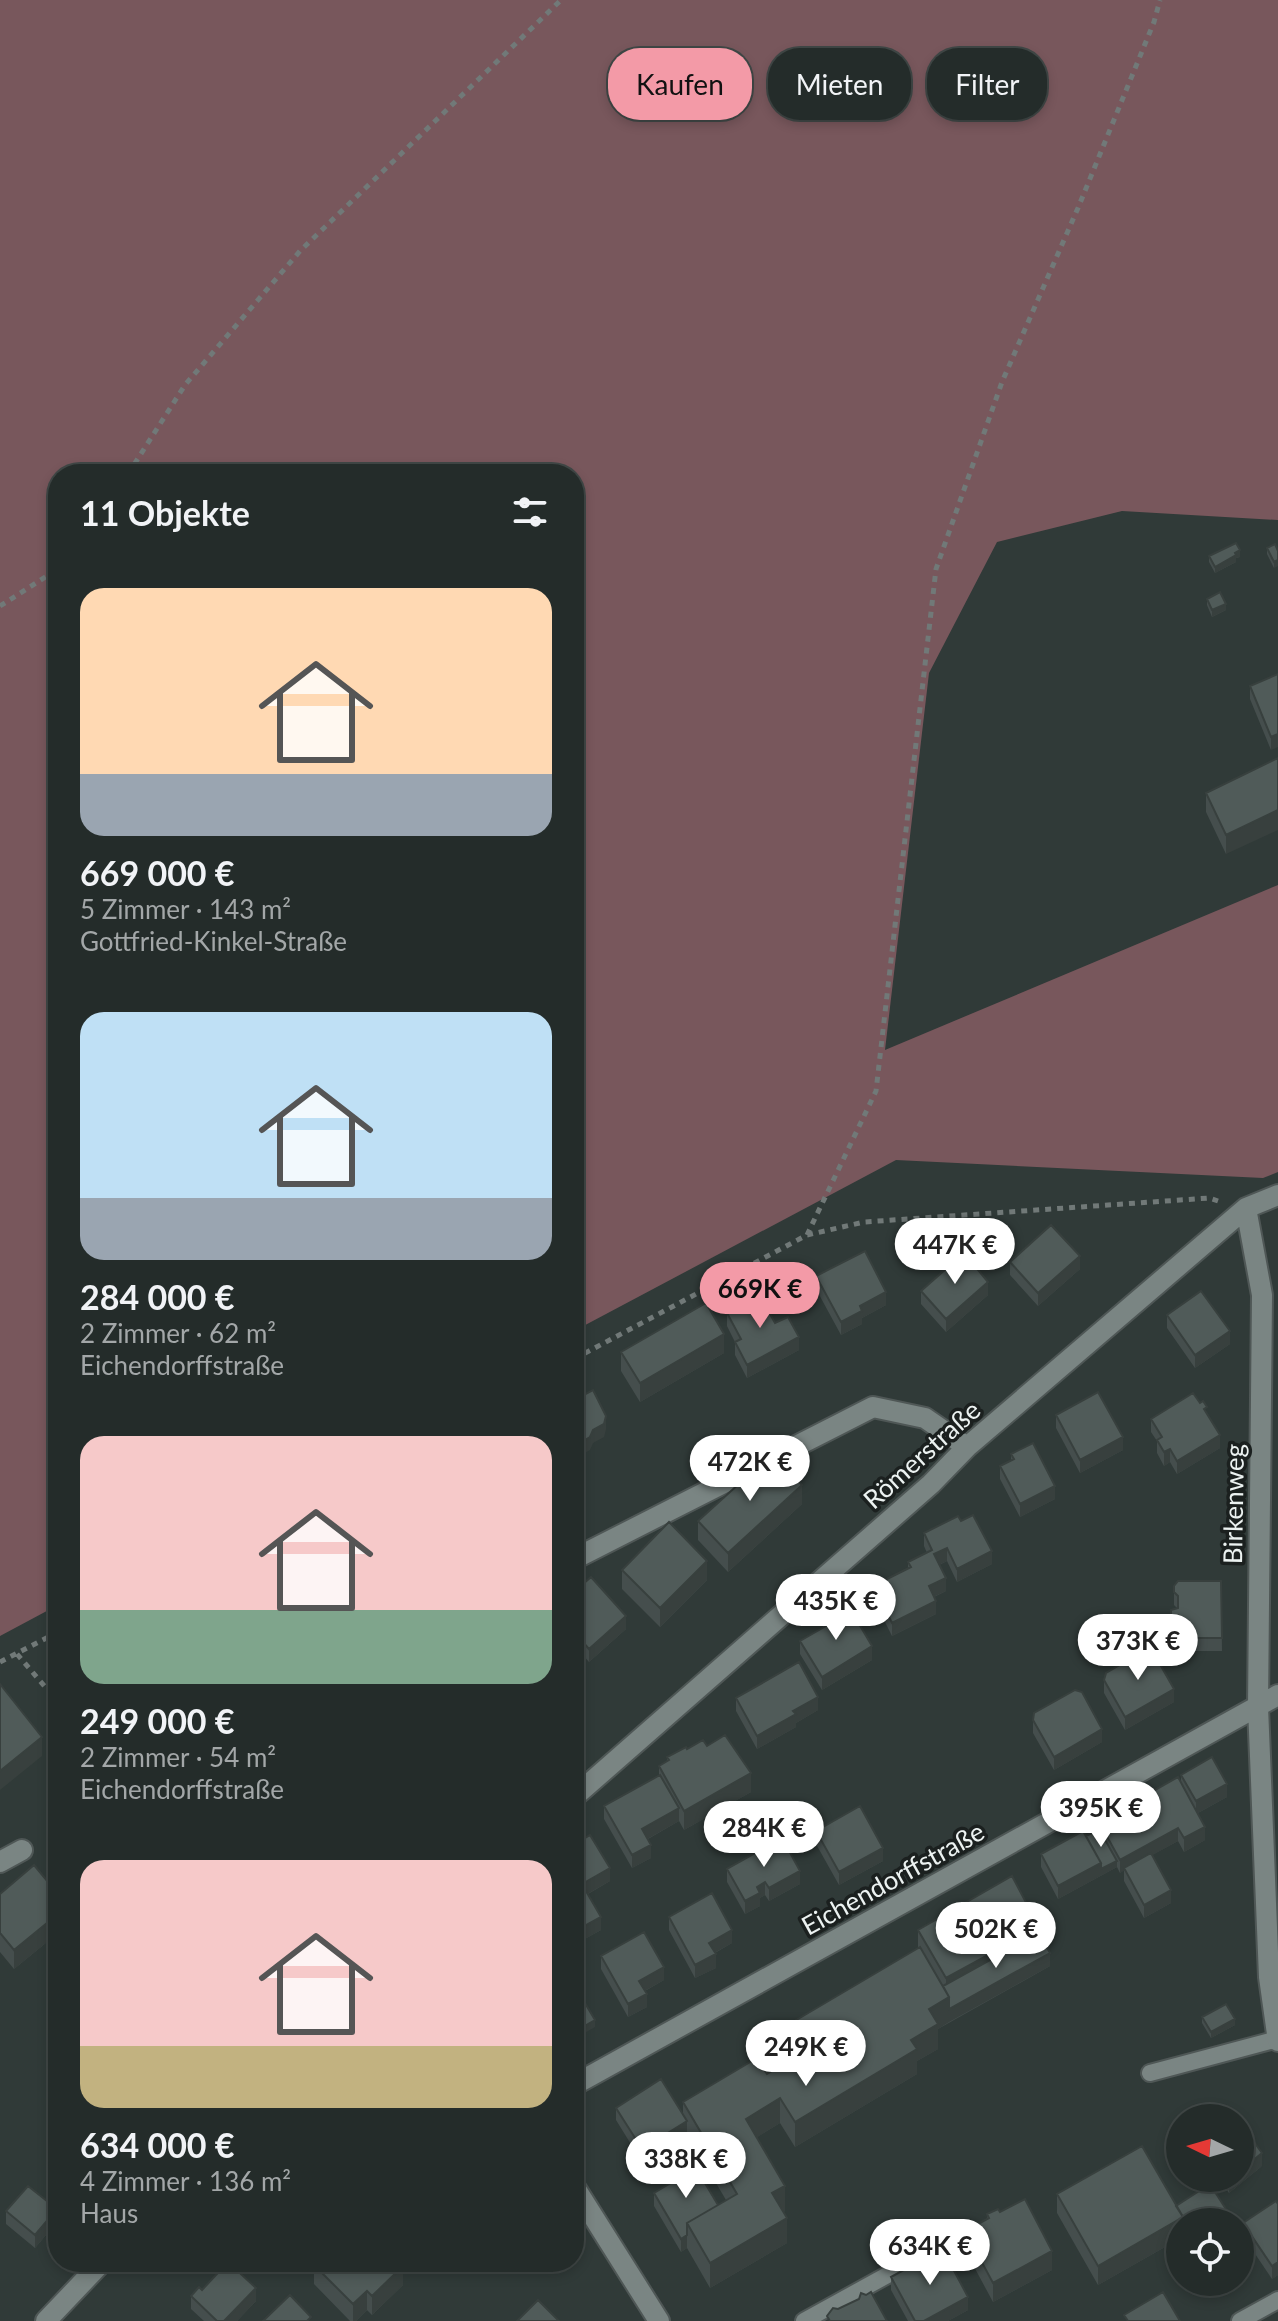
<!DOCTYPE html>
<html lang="de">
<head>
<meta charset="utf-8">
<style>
	body { margin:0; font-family:Lato,sans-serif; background:#303836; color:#f1f3f6; height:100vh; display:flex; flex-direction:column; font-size:30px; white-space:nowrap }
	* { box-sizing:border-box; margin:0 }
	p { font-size:26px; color:#a3a7a8 }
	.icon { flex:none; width:44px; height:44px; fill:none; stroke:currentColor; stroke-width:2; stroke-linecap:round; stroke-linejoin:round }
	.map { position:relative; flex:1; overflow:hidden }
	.panel { position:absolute; left:48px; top:464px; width:536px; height:1808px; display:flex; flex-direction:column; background:#242c2a; border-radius:32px; box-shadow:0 4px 12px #0003,0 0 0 2px #414847 }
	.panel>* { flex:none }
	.top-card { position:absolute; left:608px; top:48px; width:550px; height:72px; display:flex; gap:16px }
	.needle { width:52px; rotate:275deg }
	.controls { position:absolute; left:1166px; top:2104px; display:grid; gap:16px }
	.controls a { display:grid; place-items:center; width:88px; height:88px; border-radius:50%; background:#242c2a; box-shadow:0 4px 12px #0003,0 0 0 2px #414847; font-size:40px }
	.price { position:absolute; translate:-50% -68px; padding:0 18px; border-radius:28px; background:#fff; color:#222; font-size:26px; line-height:52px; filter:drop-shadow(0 2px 4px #0008) }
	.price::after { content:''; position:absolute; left:50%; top:48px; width:24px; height:18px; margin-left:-12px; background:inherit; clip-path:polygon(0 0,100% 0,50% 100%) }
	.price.on { background:#f39aa7; color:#111 }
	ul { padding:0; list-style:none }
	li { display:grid; align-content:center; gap:16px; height:424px; padding:0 32px }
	li span { display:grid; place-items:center; height:248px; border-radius:24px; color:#555 }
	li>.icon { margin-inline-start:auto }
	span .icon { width:144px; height:144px; fill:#fffc; stroke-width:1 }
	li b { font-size:34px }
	h2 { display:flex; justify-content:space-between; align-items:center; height:96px; padding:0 32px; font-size:34px }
	.pill { padding:0 28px; border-radius:32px; background:#242c2a; box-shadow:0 4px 12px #0003,0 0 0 2px #414847; font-size:28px; line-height:72px }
	.pill.on { background:#f39aa7; color:#111 }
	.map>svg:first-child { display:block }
</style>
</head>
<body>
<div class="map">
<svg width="1278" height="2321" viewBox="0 0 1278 2321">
	<rect width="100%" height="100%" fill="#303a38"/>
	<path fill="#78575c" d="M0 0H1278V520L1122 511 997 542 929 673 885 1050 1278 885V1172L1263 1178 896 1160 574 1331V474H58V1605L0 1636Z"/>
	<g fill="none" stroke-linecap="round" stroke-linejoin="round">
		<defs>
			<path id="service" d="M1150 2073 1278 2039
				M804 2321 931 2251
				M1240 2321 1278 2300"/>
			<path id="minor" d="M1246 1208 1262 1295 1258 1707 1269 1977 1278 2041
				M574 1559 873 1407 925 1418 967 1447
				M574 1797 931 1484 967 1447 1246 1208 1278 1195
				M0 1862 22 1850
				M574 2085 1278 1695
				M574 2186 659 2321
				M46 2321 102 2262"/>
		</defs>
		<use href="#service" stroke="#4f5756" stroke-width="20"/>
		<use href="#minor" stroke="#4f5756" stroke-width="24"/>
		<path stroke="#717978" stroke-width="5" stroke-dasharray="6 6" stroke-linecap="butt" d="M128 474 185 385 300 251 561 0
			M0 606 58 569
			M807 1235 876 1091 936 569 1002 382 1078 208 1154 22 1160 0
			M574 1359 807 1235 864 1222 1209 1198 1218 1201
			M17 1654 58 1702
			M0 1662 58 1632"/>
		<use href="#service" stroke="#7a8583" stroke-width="16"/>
		<use href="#minor" stroke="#7a8583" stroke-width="20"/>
	</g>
	<path fill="#454e4d" d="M1275 544 1274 568 1267 554V548Z
		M1209 556 1240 557 1236 558V562L1215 573 1209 562Z
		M1207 599 1226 610 1212 617 1207 605Z
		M1278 674 1271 750 1250 699V686Z
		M1278 758 1226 854 1206 812V793Z
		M1010 1262 1080 1269 1038 1306 1010 1275Z
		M816 1276 886 1305 862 1318V1324L841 1335 816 1289Z
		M921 1291 988 1295 946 1332 921 1304Z
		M727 1313 775 1323 799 1350 747 1378 735 1355V1342L727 1326Z
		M1167 1315 1230 1344 1195 1368 1167 1328Z
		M621 1352 724 1353 640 1402 621 1371Z
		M1056 1415 1123 1450 1080 1473 1056 1428Z
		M1207 1415 1220 1448 1177 1474 1170 1462 1164 1466 1157 1453V1441L1151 1432V1419Z
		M1011 1454 1055 1499 1020 1517 1000 1479V1466L1011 1461Z
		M802 1504 728 1572 698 1540V1521Z
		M961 1521 992 1564 957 1582 947 1561 939 1565 946 1591 934 1597 936 1614 892 1636 882 1616 878 1618 869 1601V1588L908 1568V1562L927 1553 924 1546V1533Z
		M622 1570 707 1580 660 1627 622 1589Z
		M1221 1581 1222 1651H1176L1171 1646V1610L1177 1608 1174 1605V1586Z
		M574 1592 626 1629 589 1662 574 1645Z
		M823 1621 872 1660 822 1690 800 1654V1641L823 1628Z
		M1104 1680 1174 1702 1125 1730 1104 1693Z
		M736 1698 818 1710 796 1723V1727L757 1749 736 1711Z
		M1033 1720 1102 1742 1054 1770 1033 1733Z
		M707 1746 751 1792 684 1830 679 1821 648 1839 651 1858 632 1868 604 1819V1806L659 1775V1766L667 1761V1757L687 1749Z
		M1181 1775 1227 1797 1198 1813 1205 1840 1184 1852 1178 1841 1152 1855 1171 1903 1144 1918 1124 1881V1870L1120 1873 1117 1867 1058 1899 1041 1867V1854L1086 1836 1099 1829V1822L1181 1784Z
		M816 1831 883 1861 839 1885 816 1844Z
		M574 1845 610 1881 588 1894 601 1930 581 1941 574 1931Z
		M727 1869 800 1884 769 1901 765 1895 760 1898V1906L745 1914 727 1882Z
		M0 1894H58V1933L14 1969 0 1952Z
		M669 1917 732 1943 715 1953 716 1968 695 1978 669 1930Z
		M918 1930 1039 1933 1050 1966 938 2029V2049L917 2061V2074L795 2147 780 2123 757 2137 785 2211 783 2212 787 2243 710 2288 687 2248 681 2252 654 2206V2193L718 2205 726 2200 687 2134 642 2162 616 2120V2108L683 2114V2102L767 2074 781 2066 776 2057V2032L918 1948Z
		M601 1956 664 1980 645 1991 647 2007 628 2017 601 1969Z
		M1202 2017 1235 2025 1211 2038 1202 2023Z
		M1262 2166 1229 2193 1219 2178H1240Z
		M1057 2194 1176 2206 1229 2222H1180V2257L1172 2243 1098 2285 1057 2213Z
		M1278 2204V2275L1272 2279 1243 2236V2223Z
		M6 2211 57 2222 35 2248 6 2224Z
		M1000 2212 1052 2270 993 2302 965 2250V2231L987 2219V2214Z
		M931 2259 968 2310 948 2321H908L891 2290V2277Z
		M314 2265 403 2285 372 2315 367 2310 356 2321H350L314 2284Z
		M191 2296 256 2301 237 2321H204L191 2309Z"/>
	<path fill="#38403e" d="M1240 550V557L1236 558V562L1215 573V567Z
		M1278 560V566L1274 568V562Z
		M1226 604V610L1212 617V610Z
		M1278 734V747L1271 750V737Z
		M1278 810V830L1226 854V835Z
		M1080 1256V1269L1038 1306V1293Z
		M988 1282V1295L946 1332V1319Z
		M886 1292V1305L862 1318V1324L841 1335V1322L860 1306Z
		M1230 1331V1344L1195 1368V1355Z
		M724 1334V1353L640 1402V1383Z
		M799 1337V1350L747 1378V1365Z
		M606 1416V1429L604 1437 593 1443 590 1450 574 1459V1446L593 1430Z
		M1220 1435V1448L1177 1474V1461Z
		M1123 1437V1450L1080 1473V1460Z
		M1170 1449V1462L1164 1466V1452Z
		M802 1485V1504L728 1572V1553Z
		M1055 1486V1499L1020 1517V1504Z
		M947 1548V1561L934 1567V1554Z
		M992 1551V1564L957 1582V1569Z
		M707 1561V1580L660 1627V1608Z
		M946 1578V1591L929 1599V1586Z
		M936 1601V1614L892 1636V1623Z
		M882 1603V1616L878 1618V1606Z
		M626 1616V1629L589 1662V1649Z
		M872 1646V1660L822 1690V1677Z
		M1174 1689V1702L1125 1730V1717Z
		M818 1697V1710L796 1723V1727L757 1749V1736L793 1711Z
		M1102 1729V1742L1054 1770V1757Z
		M42 1737V1756L0 1790V1771Z
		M751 1773V1792L684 1830V1811Z
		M1227 1784V1797L1196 1814V1801Z
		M679 1808V1821L642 1842V1829Z
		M1205 1827V1840L1184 1852V1838Z
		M1178 1828V1841L1120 1873V1860Z
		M651 1845V1858L632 1868V1855Z
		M883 1848V1861L839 1885V1872Z
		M1117 1861V1867L1058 1899V1886L1101 1863Z
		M610 1868V1881L582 1897V1884Z
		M800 1871V1884L769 1901V1888Z
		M765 1882V1895L760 1898V1906L745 1914V1901L757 1887Z
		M1171 1890V1903L1144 1918V1905Z
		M58 1914V1933L14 1969V1950Z
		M601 1917V1930L581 1941V1928Z
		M1039 1927V1946L946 1997V1978Z
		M732 1930V1943L709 1956V1943Z
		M1050 1953V1966L949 2022V2009Z
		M716 1954V1968L695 1978V1965Z
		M664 1967V1980L639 1994V1981Z
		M647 1994V2007L628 2017V2004Z
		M949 1997V2022L938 2029V2049L917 2061V2074L795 2147V2122L911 2040 929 2009Z
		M1235 2019V2025L1211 2038V2032Z
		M595 2020V2027L574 2039V2032Z
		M780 2098V2123L746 2144V2119Z
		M687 2121V2134L642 2162V2149Z
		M1262 2153V2166L1229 2193V2180L1231 2178H1240V2171Z
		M785 2186V2211L772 2218V2193Z
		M57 2209V2222L35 2248V2235Z
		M1229 2214V2222H1217Z
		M1183 2217V2222H1180V2238L1172 2231V2243L1098 2285V2266Z
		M787 2218V2243L710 2288V2263Z
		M687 2235V2248L681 2252V2239Z
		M1052 2251V2270L993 2302V2283Z
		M1278 2262V2275L1272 2279V2266Z
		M403 2266V2285L372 2315V2296Z
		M256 2288V2301L237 2321H224Z
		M367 2291V2310L356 2321H353V2304Z
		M968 2297V2310L948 2321H924Z"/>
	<path fill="#505b59" stroke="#38403e" stroke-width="2" d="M1236 543 1240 550 1235 553 1236 555 1215 567 1209 556Z
		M1275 544 1278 551V560L1274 562 1267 548Z
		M1220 592 1226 604 1212 610 1207 599Z
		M1278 674V734L1271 737 1250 686Z
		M1278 758V810L1226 835 1206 793Z
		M1051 1225 1080 1256 1038 1293 1010 1262Z
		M865 1251 886 1292 860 1306 862 1311 841 1322 816 1276Z
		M964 1253 988 1282 946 1319 921 1291Z
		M1201 1291 1230 1331 1195 1355 1167 1315Z
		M760 1296 775 1323 788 1317 799 1337 747 1365 735 1342 741 1339 727 1313Z
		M706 1303 724 1334 640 1383 621 1352Z
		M593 1390 606 1416 604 1424 593 1430 590 1437 574 1446V1400Z
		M1098 1392 1123 1437 1080 1460 1056 1415Z
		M1193 1393 1200 1403 1203 1401 1207 1407 1204 1409 1220 1435 1177 1461 1170 1449 1164 1452 1157 1440 1162 1437 1151 1419Z
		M1033 1443 1055 1486 1020 1504 1000 1466 1014 1459 1011 1454Z
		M773 1453 802 1485 728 1553 698 1521Z
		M973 1515 992 1551 957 1569 947 1548 934 1554 946 1578 929 1586 936 1601 892 1623 882 1603 878 1606 869 1588 911 1567 908 1562 932 1550 924 1533 958 1516 961 1521Z
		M669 1522 707 1561 660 1608 622 1570Z
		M591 1577 626 1616 589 1649 574 1632V1592Z
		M1178 1581H1221L1222 1638H1176L1171 1633V1610L1178 1608V1596L1174 1592V1586Z
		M849 1607 872 1646 822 1677 800 1641 826 1626 823 1621Z
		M1146 1650 1153 1652 1174 1689 1125 1717 1104 1680 1106 1673Z
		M799 1662 818 1697 793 1711 796 1714 757 1736 736 1698Z
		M0 1684 42 1737 0 1771Z
		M1075 1690 1082 1692 1102 1729 1054 1757 1033 1720 1034 1713Z
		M725 1735 751 1773 684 1811 659 1766 669 1760 667 1757 686 1747 687 1749 703 1740 707 1746Z
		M1212 1757 1227 1784 1196 1801 1181 1775Z
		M660 1775 679 1808 642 1829 651 1845 632 1855 604 1806Z
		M1178 1777 1205 1827 1184 1838 1178 1828 1120 1860 1099 1822Z
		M860 1806 883 1848 839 1872 816 1831Z
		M1099 1829 1117 1861 1101 1869V1863L1086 1836Z
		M1083 1831 1101 1863 1058 1886 1041 1854Z
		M590 1835 610 1868 582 1884 601 1917 581 1928 574 1918V1845Z
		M782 1838 800 1871 769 1888 765 1882 757 1887 760 1893 745 1901 727 1869Z
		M1151 1853 1171 1890 1144 1905 1124 1868Z
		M34 1865 58 1894V1914L14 1950 0 1933V1894Z
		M1012 1876 1039 1927 946 1978 918 1930Z
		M712 1893 732 1930 709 1943 716 1954 695 1965 669 1917Z
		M644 1932 664 1967 639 1981 647 1994 628 2004 601 1956Z
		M1039 1933 1050 1953 949 2009V1997L943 1986Z
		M920 1947 949 1997 929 2009 938 2024 911 2040 917 2049 795 2122 780 2098 746 2119 785 2186 772 2193 787 2218 710 2263 687 2223 737 2194 683 2102 757 2058 767 2074 791 2060 776 2032Z
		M582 1998 595 2020 574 2032V2002Z
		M1226 2004 1235 2019 1211 2032 1202 2017Z
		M661 2079 687 2121 642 2149 616 2108Z
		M1241 2124 1262 2153 1240 2171V2125Z
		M1142 2146 1183 2217 1098 2266 1057 2194Z
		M696 2168 718 2205 687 2223V2235L681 2239 654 2193Z
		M1210 2184 1229 2214 1217 2222H1183V2217L1176 2206Z
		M28 2186 57 2209 35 2235 6 2211Z
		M1025 2199 1052 2251 993 2283 965 2231 989 2218 987 2214 998 2209 1000 2212Z
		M1276 2201 1278 2204V2262L1272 2266 1243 2223Z
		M1180 2225V2244L1172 2231Z
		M944 2252 968 2297 924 2321H915L891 2277 929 2256 931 2259Z
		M228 2262 256 2288 224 2321H217L191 2296 199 2287 202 2290Z
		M318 2262H399L403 2266 372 2296 367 2291 353 2304 314 2265Z
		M871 2292 887 2321H830L827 2316 833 2308 838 2309 859 2299 861 2293 866 2295Z
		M1163 2292 1180 2321H1128L1124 2315Z
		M290 2295 311 2317 307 2321H263Z
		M538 2300 559 2321H517Z"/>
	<g text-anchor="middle" stroke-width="7" stroke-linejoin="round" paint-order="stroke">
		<g font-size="26" fill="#ecf2f1" stroke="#1b201f">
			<text transform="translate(922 1455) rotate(-42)" y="9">Römerstraße</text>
			<text transform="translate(1234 1504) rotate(-89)" y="9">Birkenweg</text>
			<text transform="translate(893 1879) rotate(-29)" y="9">Eichendorffstraße</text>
		</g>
	</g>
</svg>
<div class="controls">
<a><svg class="needle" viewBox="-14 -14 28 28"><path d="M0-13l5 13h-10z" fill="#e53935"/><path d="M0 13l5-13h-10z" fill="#a3a7a8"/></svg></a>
<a><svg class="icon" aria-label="locate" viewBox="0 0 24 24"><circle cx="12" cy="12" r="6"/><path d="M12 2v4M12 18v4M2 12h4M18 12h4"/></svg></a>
</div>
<b class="price" style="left:955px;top:1286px">447K €</b>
<b class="price on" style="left:760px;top:1330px">669K €</b>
<b class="price" style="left:750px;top:1503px">472K €</b>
<b class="price" style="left:836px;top:1642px">435K €</b>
<b class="price" style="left:1138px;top:1682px">373K €</b>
<b class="price" style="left:1101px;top:1849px">395K €</b>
<b class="price" style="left:764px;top:1869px">284K €</b>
<b class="price" style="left:996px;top:1970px">502K €</b>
<b class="price" style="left:806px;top:2088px">249K €</b>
<b class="price" style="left:686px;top:2200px">338K €</b>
<b class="price" style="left:930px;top:2287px">634K €</b>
<div class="top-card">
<a class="pill on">Kaufen</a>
<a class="pill">Mieten</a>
<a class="pill">Filter</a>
</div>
<section class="panel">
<h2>11 Objekte<svg class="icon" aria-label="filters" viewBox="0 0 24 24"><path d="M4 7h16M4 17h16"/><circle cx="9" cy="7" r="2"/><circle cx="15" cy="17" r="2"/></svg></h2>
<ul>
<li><span style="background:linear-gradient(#ffd9b3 75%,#9aa5b1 0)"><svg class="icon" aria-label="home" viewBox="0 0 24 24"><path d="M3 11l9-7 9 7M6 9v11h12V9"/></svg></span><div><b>669 000 €</b><p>5 Zimmer · 143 m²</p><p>Gottfried-Kinkel-Straße</p></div></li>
<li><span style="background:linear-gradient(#bfe0f5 75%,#9aa5b1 0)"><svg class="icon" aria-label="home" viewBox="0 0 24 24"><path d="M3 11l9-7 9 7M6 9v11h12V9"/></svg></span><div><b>284 000 €</b><p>2 Zimmer · 62 m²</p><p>Eichendorffstraße</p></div></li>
<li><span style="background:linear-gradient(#f6c9c9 70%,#7fa58c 0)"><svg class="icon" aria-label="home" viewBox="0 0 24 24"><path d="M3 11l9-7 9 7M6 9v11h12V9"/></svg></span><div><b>249 000 €</b><p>2 Zimmer · 54 m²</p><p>Eichendorffstraße</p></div></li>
<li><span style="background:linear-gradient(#f6c9c9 75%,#c2b280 0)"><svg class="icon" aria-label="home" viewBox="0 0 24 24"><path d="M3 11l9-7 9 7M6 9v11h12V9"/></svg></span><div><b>634 000 €</b><p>4 Zimmer · 136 m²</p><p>Haus</p></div></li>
</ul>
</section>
</div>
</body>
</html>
